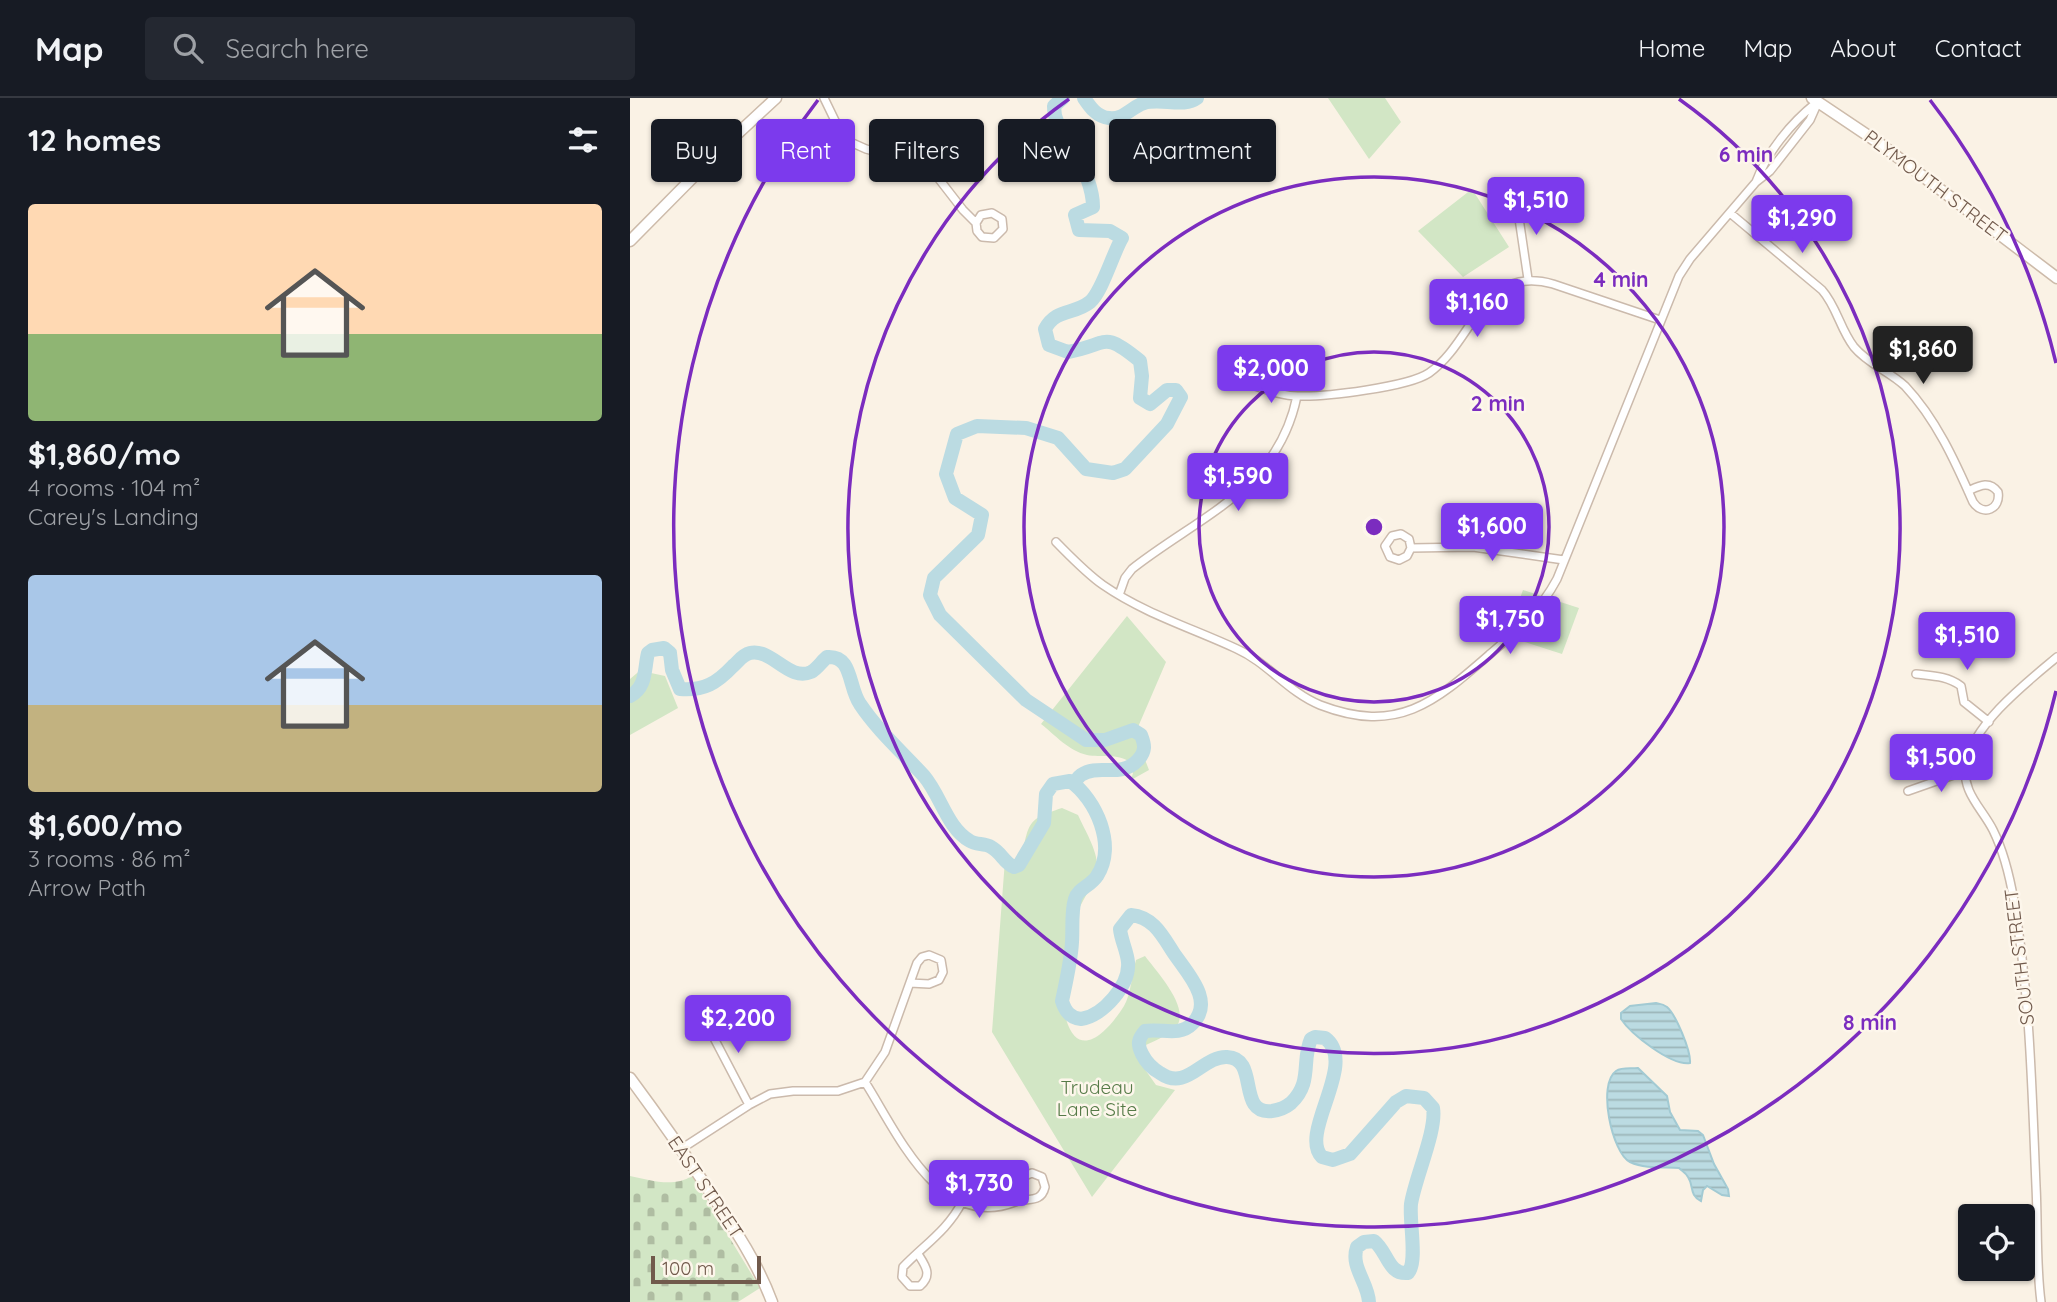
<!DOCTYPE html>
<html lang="en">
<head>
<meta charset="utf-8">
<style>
	body { margin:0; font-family:Quicksand,sans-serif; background:#242831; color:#f1f3f6; height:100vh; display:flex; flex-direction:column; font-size:26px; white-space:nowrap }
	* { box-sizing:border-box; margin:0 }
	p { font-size:23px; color:#9ea1a6 }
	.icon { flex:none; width:38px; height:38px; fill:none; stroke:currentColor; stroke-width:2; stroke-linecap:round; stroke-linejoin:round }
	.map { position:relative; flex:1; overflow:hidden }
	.details { display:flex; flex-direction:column; background:#171b24; width:630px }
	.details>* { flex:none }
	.top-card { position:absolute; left:21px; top:21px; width:665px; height:63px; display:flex; gap:14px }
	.fabs { position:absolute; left:1328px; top:1106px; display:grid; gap:14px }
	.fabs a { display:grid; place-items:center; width:77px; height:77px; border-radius:7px; background:#171b24; box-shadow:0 2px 5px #0004; font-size:35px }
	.scale { position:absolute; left:21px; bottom:18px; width:110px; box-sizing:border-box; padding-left:7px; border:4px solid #715a4c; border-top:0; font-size:19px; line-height:24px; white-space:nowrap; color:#715a4c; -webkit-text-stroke:5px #fdf6eb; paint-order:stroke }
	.price { position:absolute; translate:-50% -60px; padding:0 16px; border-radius:7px; background:#7c3aed; color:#fff; font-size:23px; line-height:46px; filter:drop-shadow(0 2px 4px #0008) }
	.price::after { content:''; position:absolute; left:50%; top:42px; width:21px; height:16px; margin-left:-10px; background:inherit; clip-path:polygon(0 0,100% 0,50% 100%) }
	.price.current { background:#222; color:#fff }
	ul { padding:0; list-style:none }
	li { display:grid; align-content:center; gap:14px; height:371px; padding:0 28px }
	li span { display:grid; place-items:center; height:217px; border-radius:7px; color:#555 }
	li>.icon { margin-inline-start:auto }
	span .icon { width:126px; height:126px; fill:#fffc; stroke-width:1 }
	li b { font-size:30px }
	h2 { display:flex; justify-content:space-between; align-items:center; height:84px; padding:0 28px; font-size:30px }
	.chip { padding:0 24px; border-radius:7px; background:#171b24; box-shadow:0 2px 5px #0004; font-size:24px; line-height:63px }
	.chip.current { background:#7c3aed; color:#fff }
	header { display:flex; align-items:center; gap:42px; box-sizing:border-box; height:98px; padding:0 35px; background:#171b24; border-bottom:2px solid #363941 }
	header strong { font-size:33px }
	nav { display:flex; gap:38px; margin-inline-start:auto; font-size:24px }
	.search { width:490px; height:63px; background:#242831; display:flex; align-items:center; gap:18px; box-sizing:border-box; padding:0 24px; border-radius:7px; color:#9ea1a6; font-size:26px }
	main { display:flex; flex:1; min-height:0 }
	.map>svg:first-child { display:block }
</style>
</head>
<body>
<header>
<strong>Map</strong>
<div class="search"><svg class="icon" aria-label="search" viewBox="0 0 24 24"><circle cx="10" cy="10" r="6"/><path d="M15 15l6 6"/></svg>Search here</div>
<nav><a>Home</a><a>Map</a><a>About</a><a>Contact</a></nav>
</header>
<main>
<section class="details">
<h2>12 homes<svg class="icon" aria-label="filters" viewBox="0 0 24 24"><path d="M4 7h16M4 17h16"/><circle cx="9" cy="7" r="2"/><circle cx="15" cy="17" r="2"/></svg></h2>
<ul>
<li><span style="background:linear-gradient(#ffd9b3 60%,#8fb573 0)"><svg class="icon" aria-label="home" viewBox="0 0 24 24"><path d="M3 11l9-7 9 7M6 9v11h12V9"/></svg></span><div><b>$1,860/mo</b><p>4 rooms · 104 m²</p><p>Carey's Landing</p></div></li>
<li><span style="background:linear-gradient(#a9c7e8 60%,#c2b280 0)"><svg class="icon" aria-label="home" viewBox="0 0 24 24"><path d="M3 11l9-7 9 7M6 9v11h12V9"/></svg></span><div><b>$1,600/mo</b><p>3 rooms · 86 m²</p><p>Arrow Path</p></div></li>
</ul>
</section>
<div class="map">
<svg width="1427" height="1204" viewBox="0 0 1427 1204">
	<defs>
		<pattern id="cemetery-stones" width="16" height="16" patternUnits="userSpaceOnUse" patternTransform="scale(1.75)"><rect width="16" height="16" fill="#d2e6c5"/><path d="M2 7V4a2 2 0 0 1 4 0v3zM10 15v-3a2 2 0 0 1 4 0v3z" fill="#afbda2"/></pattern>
		<pattern id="water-rules" width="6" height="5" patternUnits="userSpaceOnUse" patternTransform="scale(1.75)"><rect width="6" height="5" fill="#bbdbe2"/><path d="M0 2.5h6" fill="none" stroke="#9cb5b9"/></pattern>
	</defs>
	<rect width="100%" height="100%" fill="#faf2e5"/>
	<path fill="url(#cemetery-stones)" d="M0 1078C20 1082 43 1090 62 1078L130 1190 108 1204H0Z"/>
	<path fill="#d2e6c5" d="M698 0H755L771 24 739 61Z
		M842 91 879 149 833 179 788 133Z
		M893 492 949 510 932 556 876 538Z
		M497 518 536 564 505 636 519 672 501 682 503 675 500 664C487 655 471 660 457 657 439 653 425 637 411 626Z
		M13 570 21 575 35 578 48 610 0 637V581Z
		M432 710 448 717C455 733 469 754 467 772 465 785 454 799 449 811 435 844 426 886 436 921 449 965 479 932 494 908 501 896 502 876 506 862L515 858C526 873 563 912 545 930 537 938 522 944 512 949L509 963 526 987 545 992 462 1099 362 934 375 762 384 765 391 760C400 725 395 722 432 710Z"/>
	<path fill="url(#water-rules)" stroke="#a2cad3" stroke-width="2" d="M1026 905C1031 906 1033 906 1037 909 1046 917 1061 953 1060 965 1041 968 1001 936 991 921V915L1000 908Z
		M1008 970 1037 998 1040 1014 1050 1032 1068 1033 1073 1037 1084 1066 1098 1091 1099 1098 1092 1097 1077 1088 1073 1092 1071 1103C1059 1097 1064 1088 1058 1079 1056 1075 1052 1073 1049 1070 1033 1069 1015 1071 1000 1064 982 1055 967 986 986 973 992 969 1001 971 1008 970Z"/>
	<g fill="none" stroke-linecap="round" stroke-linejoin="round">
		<path stroke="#bbdbe2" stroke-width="14" d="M433 0 424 8C424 24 432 34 441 48 452 66 463 88 463 109L445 117 449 132 480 133 492 140C483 155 472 194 460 204 444 217 426 210 415 231L419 247 438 254C479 247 471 231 510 263L512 278 510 300 520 306 537 292H546L551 299 537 326 495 371 483 375 456 371 428 340 396 330 347 328 327 336 316 376 325 400 352 417 348 437 304 480 300 497 310 517 396 602 456 642H475L503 632 511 637C515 647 516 653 508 662 490 681 469 665 451 677 448 679 446 683 444 685
			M454 0C460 9 467 19 479 20 494 22 501 9 514 5 531 0 554 10 567 0
			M0 598C17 589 14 571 18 555L22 552 34 550 40 555 42 572 50 591C74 593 87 585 103 568 109 563 112 557 120 555 142 550 159 584 181 574 187 571 192 563 197 559 223 557 218 589 230 606 248 633 272 654 294 678 311 698 317 730 340 743 346 747 355 745 361 749 371 754 374 765 384 769L389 767 414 725 416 696 423 686 440 683C466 701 487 748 467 778 461 788 448 790 445 801 441 814 443 830 442 844 441 863 436 884 432 903 435 913 440 920 451 921 473 918 500 887 498 864 497 853 491 842 490 831L501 817C523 819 532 837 543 854 556 874 586 903 562 926 549 939 531 930 515 933 508 941 507 946 512 956 516 964 523 971 530 975 557 994 572 958 597 959 630 960 606 1017 642 1013 649 1012 655 1010 661 1005 683 984 671 963 681 941L685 939 695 940C729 965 668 1035 692 1059L703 1062 720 1056 766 1004 776 998 794 1000 803 1010C807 1032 785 1080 781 1106 779 1124 788 1164 778 1175 758 1177 758 1154 744 1143L734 1144 727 1149C720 1169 738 1184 739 1204"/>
		<defs>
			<path id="street" d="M194 0 210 33 218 43 236 51 281 63 302 72 333 112 346 125 347 133 352 139 364 140 373 131 372 121 362 115 351 117 346 125
				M1126 84C1137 54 1161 25 1186 5
				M886 100 898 181
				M1100 115 1192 192C1207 209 1210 231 1224 249 1238 266 1259 273 1275 288 1306 321 1325 363 1343 404 1353 419 1371 411 1368 394 1359 382 1349 388 1338 393
				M622 287C637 292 652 298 668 298 695 299 778 289 799 275 845 243 851 166 923 186L1030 222
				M426 444C441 459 456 475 473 487 515 516 562 530 607 551 638 565 658 594 690 607 768 637 805 604 860 556 887 533 910 513 927 481L1049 178 1060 161 1126 84 1140 73 1180 22 1188 4
				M781 450 777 458 769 462 760 459 755 448 762 438 771 436 779 441 781 450 843 449 934 462
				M489 497 495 480 502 471C569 418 648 392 667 298
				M1286 576C1303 578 1317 578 1331 588L1334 604 1359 624
				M1278 693 1335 673
				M74 921 119 1007
				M235 984C267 1034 309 1134 385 1104 397 1099 411 1106 415 1089L412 1079 402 1075 392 1079 387 1102
				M51 1051 119 1007 140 996 163 993H208L235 984 255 954 287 865 292 859 299 857 311 862 313 874 309 882 299 886 280 885
				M288 1156C295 1167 303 1177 290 1188H280L272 1179 273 1169C294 1147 318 1132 332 1104
				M1411 1204C1406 1166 1408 1126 1406 1088 1402 993 1400 897 1384 803 1380 780 1374 754 1363 732 1352 710 1331 694 1336 666 1343 626 1397 584 1427 559"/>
			<path id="secondary" d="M1182 0 1249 45 1427 180
				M0 143 91 51 146 0
				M0 980C29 1019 57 1059 84 1100 106 1133 128 1166 142 1204"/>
		</defs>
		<use href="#street" stroke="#cbbaac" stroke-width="10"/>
		<use href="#secondary" stroke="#cdbbaa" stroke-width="13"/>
		<use href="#street" stroke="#fff" stroke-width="7"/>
		<use href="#secondary" stroke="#fff" stroke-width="10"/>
	</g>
	<g fill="none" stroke="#7b2cbf" stroke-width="3.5">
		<circle cx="744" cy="429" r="175"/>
		<circle cx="744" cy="429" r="350"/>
		<path d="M1049 1A526 526 0 1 1 439 1"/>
		<path d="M1426 593A701 701 0 1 1 188 2M1300 2A701 701 0 0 1 1426 265"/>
	</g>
	<g text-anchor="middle" stroke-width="5" stroke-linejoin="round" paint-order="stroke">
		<g font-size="19" fill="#715a4c" stroke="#fdf6eb">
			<text transform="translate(1306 88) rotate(37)" y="7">PLYMOUTH STREET</text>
			<text transform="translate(1389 859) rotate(-97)" y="7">SOUTH STREET</text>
			<text transform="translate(76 1089) rotate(56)" y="7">EAST STREET</text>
		</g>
		<g font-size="19" fill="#567b48" stroke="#fdf6eb">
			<text x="467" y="996">Trudeau<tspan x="467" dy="22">Lane Site</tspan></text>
		</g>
	</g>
	<circle cx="744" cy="429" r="10" fill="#7b2cbf" stroke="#fdf6eb" stroke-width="3.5"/>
	<g font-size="21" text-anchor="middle" font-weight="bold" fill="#7b2cbf" stroke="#fdf6eb" stroke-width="5" stroke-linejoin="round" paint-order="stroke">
		<text x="1116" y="64">6 min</text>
		<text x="991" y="189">4 min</text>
		<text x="868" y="313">2 min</text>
		<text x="1240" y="932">8 min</text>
	</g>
</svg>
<div class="fabs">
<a><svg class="icon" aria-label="locate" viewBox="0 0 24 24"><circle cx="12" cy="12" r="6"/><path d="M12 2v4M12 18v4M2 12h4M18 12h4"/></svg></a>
</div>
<div class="scale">100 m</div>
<b class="price" style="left:906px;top:139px">$1,510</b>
<b class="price" style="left:1172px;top:157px">$1,290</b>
<b class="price" style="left:847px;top:241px">$1,160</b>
<b class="price current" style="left:1293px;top:288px">$1,860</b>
<b class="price" style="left:641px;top:307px">$2,000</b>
<b class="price" style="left:608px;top:415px">$1,590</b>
<b class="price" style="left:862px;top:465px">$1,600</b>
<b class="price" style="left:880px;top:558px">$1,750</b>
<b class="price" style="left:1337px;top:574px">$1,510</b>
<b class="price" style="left:1311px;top:696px">$1,500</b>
<b class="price" style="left:108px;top:957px">$2,200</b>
<b class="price" style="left:349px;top:1122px">$1,730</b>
<div class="top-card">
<a class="chip">Buy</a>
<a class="chip current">Rent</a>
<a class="chip">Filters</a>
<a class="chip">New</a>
<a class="chip">Apartment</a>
</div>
</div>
</main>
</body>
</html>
